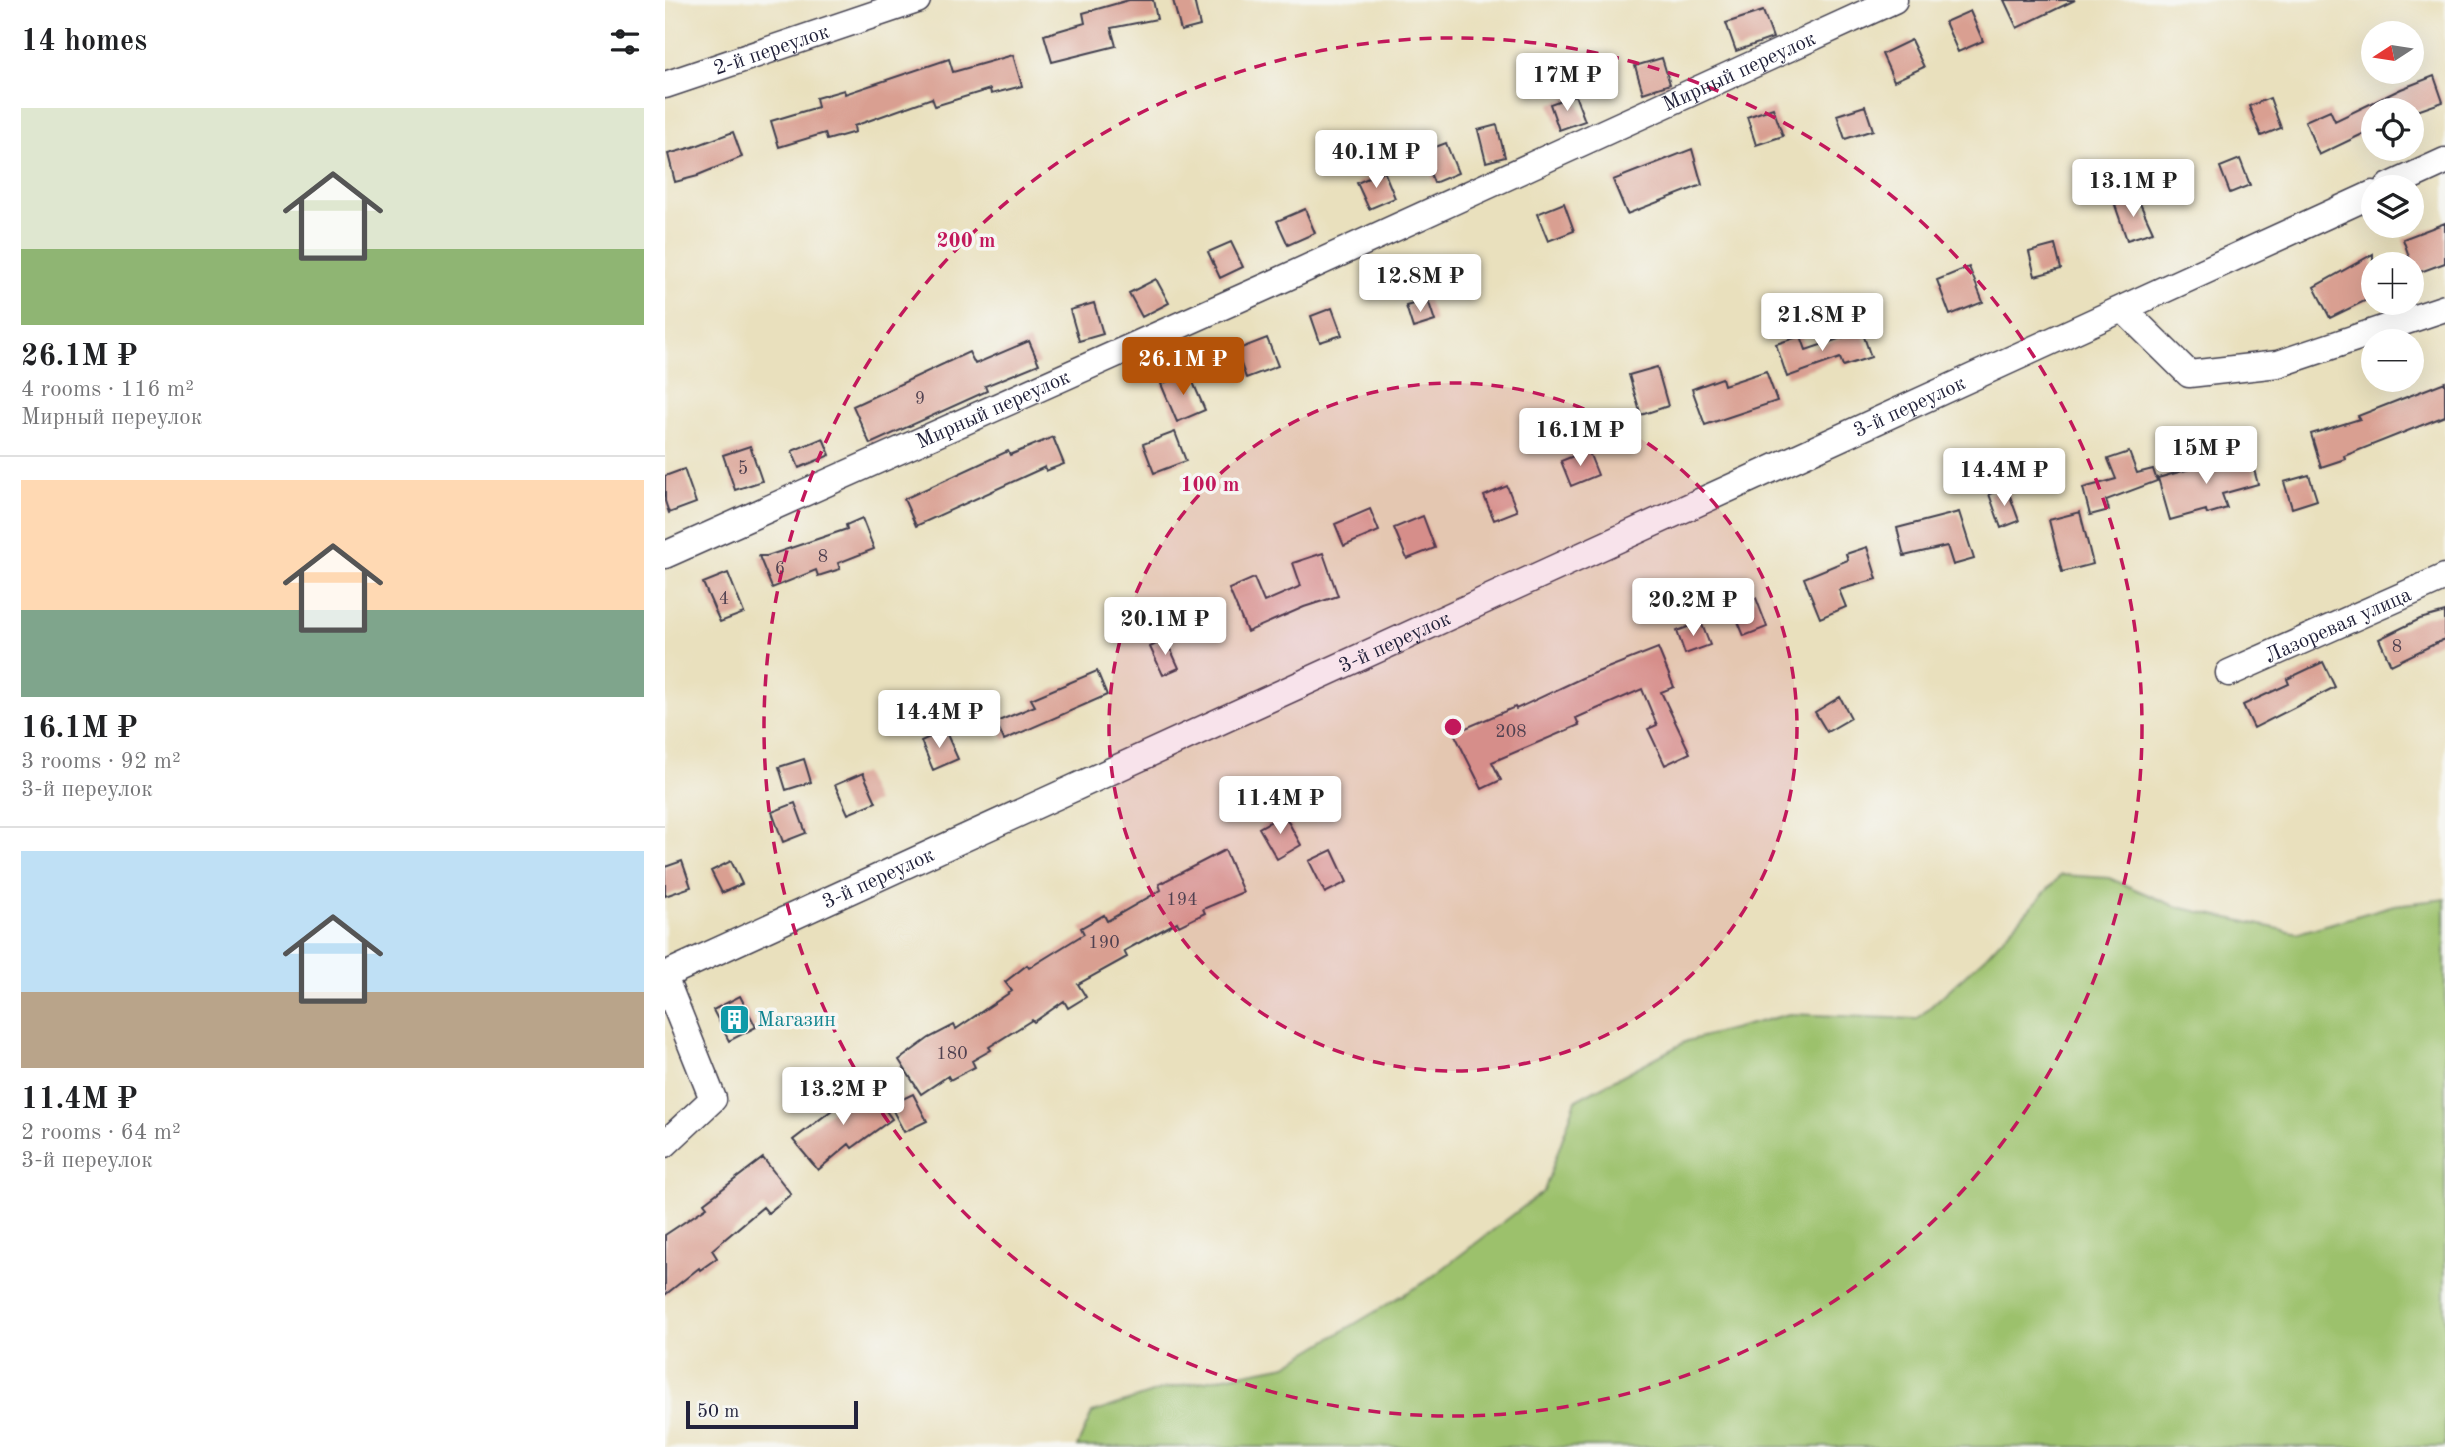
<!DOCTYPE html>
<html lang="en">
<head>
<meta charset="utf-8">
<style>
	body { margin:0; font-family:"Old Standard TT",serif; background:#f6f6f6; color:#202124; height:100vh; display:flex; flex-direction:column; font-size:26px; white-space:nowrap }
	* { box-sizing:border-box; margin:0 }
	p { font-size:23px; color:#757577 }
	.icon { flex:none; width:38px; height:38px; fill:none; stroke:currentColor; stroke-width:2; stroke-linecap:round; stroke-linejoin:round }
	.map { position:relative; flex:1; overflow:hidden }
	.drawer { display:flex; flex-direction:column; background:#fff; width:665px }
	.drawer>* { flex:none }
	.needle { width:46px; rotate:258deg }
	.fabs { position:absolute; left:1696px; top:21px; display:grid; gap:14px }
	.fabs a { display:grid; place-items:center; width:63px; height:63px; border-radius:50%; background:#fff; box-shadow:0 7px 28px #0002; font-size:35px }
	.scale { position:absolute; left:21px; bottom:18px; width:172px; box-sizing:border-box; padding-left:7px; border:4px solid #22223b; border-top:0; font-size:19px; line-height:24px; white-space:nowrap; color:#22223b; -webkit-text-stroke:5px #f6f6f2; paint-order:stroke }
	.price { position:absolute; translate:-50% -60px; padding:0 16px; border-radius:7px; background:#fff; color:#222; font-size:23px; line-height:46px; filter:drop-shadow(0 2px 4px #0008) }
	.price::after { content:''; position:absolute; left:50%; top:42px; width:21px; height:16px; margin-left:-10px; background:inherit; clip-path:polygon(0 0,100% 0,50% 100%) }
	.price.selected { background:#b45309; color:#fff }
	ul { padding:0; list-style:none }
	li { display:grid; align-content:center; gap:14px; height:371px; padding:0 21px }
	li+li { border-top:2px solid #e0e0e0 }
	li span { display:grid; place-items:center; height:217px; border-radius:0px; color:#555 }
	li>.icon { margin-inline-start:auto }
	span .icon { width:126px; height:126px; fill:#fffc; stroke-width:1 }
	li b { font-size:30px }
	h2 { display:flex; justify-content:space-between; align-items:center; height:84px; padding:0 21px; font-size:30px }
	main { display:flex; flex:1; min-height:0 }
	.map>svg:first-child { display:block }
</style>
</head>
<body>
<main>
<section class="drawer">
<h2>14 homes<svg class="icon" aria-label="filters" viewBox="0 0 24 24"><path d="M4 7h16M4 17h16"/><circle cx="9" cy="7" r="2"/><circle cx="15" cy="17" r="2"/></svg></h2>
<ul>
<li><span style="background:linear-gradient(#dfe7d0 65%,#8fb573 0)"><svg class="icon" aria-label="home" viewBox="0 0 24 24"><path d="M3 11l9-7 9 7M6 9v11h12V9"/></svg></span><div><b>26.1M ₽</b><p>4 rooms · 116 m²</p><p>Мирный переулок</p></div></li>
<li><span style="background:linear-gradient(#ffd9b3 60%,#7fa58c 0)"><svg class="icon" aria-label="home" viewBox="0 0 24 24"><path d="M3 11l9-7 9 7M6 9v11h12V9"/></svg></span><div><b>16.1M ₽</b><p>3 rooms · 92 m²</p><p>3-й переулок</p></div></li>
<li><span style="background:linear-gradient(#bfe0f5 65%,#b9a48a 0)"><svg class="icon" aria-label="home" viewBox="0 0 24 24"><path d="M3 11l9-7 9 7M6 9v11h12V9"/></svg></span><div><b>11.4M ₽</b><p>2 rooms · 64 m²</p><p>3-й переулок</p></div></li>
</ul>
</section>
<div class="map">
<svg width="1780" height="1447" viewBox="0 0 1780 1447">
	<rect width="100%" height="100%" fill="#f6f6f2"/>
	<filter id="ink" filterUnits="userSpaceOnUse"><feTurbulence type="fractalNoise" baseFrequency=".0143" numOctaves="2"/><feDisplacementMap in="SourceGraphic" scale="14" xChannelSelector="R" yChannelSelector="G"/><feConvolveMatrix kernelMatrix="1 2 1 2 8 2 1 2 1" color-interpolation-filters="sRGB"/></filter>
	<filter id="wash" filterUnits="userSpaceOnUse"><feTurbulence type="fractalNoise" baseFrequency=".00686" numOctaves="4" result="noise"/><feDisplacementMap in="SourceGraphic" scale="28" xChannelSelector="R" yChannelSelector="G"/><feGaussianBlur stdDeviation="1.57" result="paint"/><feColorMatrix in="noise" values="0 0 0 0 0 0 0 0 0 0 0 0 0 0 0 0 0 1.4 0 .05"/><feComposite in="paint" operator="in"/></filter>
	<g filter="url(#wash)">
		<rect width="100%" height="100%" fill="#e9e0bd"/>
		<path fill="#9cc16c" stroke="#5f7254" stroke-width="2" d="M1396 875 1444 878 1512 907 1633 933 1729 905 1780 899V1447H412L427 1413 499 1389 621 1365 763 1280 879 1191 911 1100 1022 1041 1124 1014 1252 1019 1321 956Z"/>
		<g id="blocks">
			<path fill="#d99f91" d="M464 0H488L492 19 446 28 451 46 387 62 379 35 420 23 418 13Z
				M508 0H529L535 26 516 31Z
				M1339 0H1410L1352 28Z
				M1098 11 1108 38 1071 51 1061 23Z
				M1305 11 1318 41 1293 52 1280 22Z
				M1246 40 1259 67 1229 81 1217 54Z
				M348 55 357 86 326 94 325 89 270 106 267 98 189 126 190 132 162 140 160 133 114 147 106 121 153 107 151 98 179 90 180 94 284 59 288 72Z
				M997 58 1005 84 978 93 970 66Z
				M1769 76 1778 102 1755 110H1708V129L1654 155 1640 121 1665 110 1670 121 1736 89Z
				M910 95 920 121 894 130 885 104Z
				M1605 98 1616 128 1596 136 1584 106Z
				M1200 106 1208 130 1180 139 1172 115Z
				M1108 108 1118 136 1091 145 1082 117Z
				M832 125 840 157 821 162 813 130Z
				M68 132 77 157 33 175V176L10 182 3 154 28 147Z
				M781 143 793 173 769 183 757 152Z
				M1027 149 1037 185 962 214 948 180Z
				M1575 159 1585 185 1565 193 1555 167Z
				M719 171 730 198 704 209 692 183Z
				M1472 197 1488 232 1462 240 1450 205Z
				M899 203 909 231 883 241 872 214Z
				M640 209 650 233 623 245 612 221Z
				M1780 223V263L1750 274 1738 239Z
				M566 242 578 267 555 278 543 252Z
				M1390 245 1396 269 1370 276 1364 252Z
				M1708 254V297L1665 318 1649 287Z
				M1304 267 1318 302 1285 315 1272 280Z
				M491 279 504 303 477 317 464 293Z
				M763 300 770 321 748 328 741 306Z
				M429 303 438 334 414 341 405 310Z
				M667 308 677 335 655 342 646 316Z
				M1197 331 1206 357 1178 366 1175 358 1122 377 1111 344 1136 336 1141 350Z
				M602 338 613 366 581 378 571 350Z
				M364 341 374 364 320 386 322 391 205 444 188 406 304 352 310 364Z
				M992 367 1003 406 976 415 964 375Z
				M1101 371 1112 401 1040 425 1027 389 1057 378 1059 385Z
				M524 373 540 410 512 422 496 384Z
				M1780 382V416L1679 456 1680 459 1656 467 1646 434 1695 419 1693 416Z
				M510 432 521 461 489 473 478 444Z
				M388 437 399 464 381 471 380 467 251 526 239 499 343 451 345 455Z
				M158 438 165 455 134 468 127 451Z
				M85 446 97 481 70 490 58 455Z
				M923 450 933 475 906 486 896 461Z
				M1464 452 1472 473 1488 469 1492 481 1441 500 1444 510 1425 515 1418 488 1451 479 1443 459Z
				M1584 452 1593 484 1557 494 1562 508 1542 514 1541 510 1505 520 1493 478Z
				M19 469 31 503 4 513 0 501V476Z
				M1644 475 1652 500 1627 508 1619 482Z
				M842 486 852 511 829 520 819 496Z
				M1342 488 1354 521 1336 528 1324 494Z
				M705 509 714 531 679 546 670 524Z
				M1294 512 1309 559 1288 565 1282 546 1239 556 1232 528Z
				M1415 512 1428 564 1397 572 1384 520Z
				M758 516 770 548 742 559 729 528Z
				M197 518 209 549 173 563 175 569 153 576 151 570 107 588 94 556H102L182 529 181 525Z
				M1202 547 1212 579 1174 590 1181 607 1155 618 1139 578 1183 560 1181 554Z
				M658 553 673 596 639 607 582 632 564 589 589 578 599 602 636 586 628 563Z
				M63 573 79 613 55 622 38 583Z
				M1091 598 1102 627 1079 636 1067 607Z
				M1780 612V639L1726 665 1714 639 1755 619Z
				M1036 622 1045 645 1020 654 1012 631Z
				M501 639 514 668 498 675 485 647Z
				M993 648 1009 687 996 692 1025 753 1000 765 983 729 992 725 977 689 911 718 914 725 827 762 836 780 817 789 789 733 850 707 851 709 917 678Z
				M1658 662 1670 687 1589 728 1578 705 1624 684 1622 679Z
				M432 671 442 695 339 740 331 722 370 706 366 699Z
				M1175 697 1186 718 1162 732 1150 712Z
				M280 730 293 759 268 770 256 741Z
				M139 759 146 782 121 790 114 767Z
				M198 773 211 802 183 814 170 785Z
				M130 803 141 833 118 842 107 812Z
				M619 814 636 845 612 859 594 828Z
				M560 850 578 892 538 909 540 913 514 926 512 922 459 951 462 957 413 984 421 997 403 1008 399 1001 369 1022 367 1020 324 1047 326 1050 307 1061 310 1067 285 1080 283 1076 256 1094 234 1060 264 1038 289 1025 291 1029 347 991 340 982 362 965 364 968 419 934 416 928 439 915 442 921 496 890 494 884Z
				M667 850 682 882 660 893 644 861Z
				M17 861 26 887 0 896V867Z
				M66 861 77 884 57 893 46 871Z
				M75 996 91 1027 64 1041 48 1010Z
				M201 1084 227 1119 187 1148 184 1144 153 1170 128 1140Z
				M248 1094 262 1121 239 1132 225 1105Z
				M98 1158 126 1194 103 1213 98 1207 47 1250 52 1258 35 1270 34 1268 0 1295V1235L42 1207 39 1203Z"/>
		</g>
	</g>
	<g filter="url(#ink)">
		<use href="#blocks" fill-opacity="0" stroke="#403e4e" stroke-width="2"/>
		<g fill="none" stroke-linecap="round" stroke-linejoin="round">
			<defs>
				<g id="street">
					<path id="s1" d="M0 85 252 0"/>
					<path d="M1723 187 1780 161"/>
					<path d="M1458 309 1524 374 1613 364 1780 308"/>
					<path id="s2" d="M0 555 605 285 1229 0"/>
					<path id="s3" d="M1564 673 1780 577"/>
					<path id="s4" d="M0 975 1708 194"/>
					<path d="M0 979 48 1099 0 1144"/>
				</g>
			</defs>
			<use href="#street" stroke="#403e4e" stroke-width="29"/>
			<use href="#street" stroke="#fff" stroke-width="26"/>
		</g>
	</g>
	<circle cx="788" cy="727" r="344" fill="#c2185b" fill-opacity=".12"/>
	<g fill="none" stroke="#c2185b" stroke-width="3.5" stroke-dasharray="12 9">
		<circle cx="788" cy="727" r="344"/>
		<circle cx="788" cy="727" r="689"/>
	</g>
	<defs>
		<symbol id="building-square" viewBox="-11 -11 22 22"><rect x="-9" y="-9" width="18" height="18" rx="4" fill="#0f9aa8" stroke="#f6f6f2"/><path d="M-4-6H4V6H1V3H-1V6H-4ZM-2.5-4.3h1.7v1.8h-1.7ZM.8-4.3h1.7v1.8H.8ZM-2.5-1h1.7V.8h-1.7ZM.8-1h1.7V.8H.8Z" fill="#fff"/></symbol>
	</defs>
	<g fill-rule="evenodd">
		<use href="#building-square" x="52" y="1002" width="35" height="35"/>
	</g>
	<g text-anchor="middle" stroke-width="7" stroke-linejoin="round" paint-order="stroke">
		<g font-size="18" fill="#504150">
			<text x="255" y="404">9</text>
			<text x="78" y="474">5</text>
			<text x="158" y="562">8</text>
			<text x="115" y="574">6</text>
			<text x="59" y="604">4</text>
			<text x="1732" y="652">8</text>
			<text x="846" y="737">208</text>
			<text x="517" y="905">194</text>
			<text x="439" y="948">190</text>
			<text x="287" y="1059">180</text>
		</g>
		<g font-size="21" fill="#22223b" stroke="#f6f6f2">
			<text dy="7" stroke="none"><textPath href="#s1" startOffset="112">2-й переулок</textPath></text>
			<text dy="7" stroke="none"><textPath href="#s2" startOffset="1178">Мирный переулок</textPath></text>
			<text dy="7" stroke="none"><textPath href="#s4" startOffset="1368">3-й переулок</textPath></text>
			<text dy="7" stroke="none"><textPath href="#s2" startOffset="359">Мирный переулок</textPath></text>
			<text dy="7" stroke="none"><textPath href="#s3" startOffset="119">Лазоревая улица</textPath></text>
			<text dy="7" stroke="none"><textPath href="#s4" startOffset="802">3-й переулок</textPath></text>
			<text dy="7" stroke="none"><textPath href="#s4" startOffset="234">3-й переулок</textPath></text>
		</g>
		<g font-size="21" fill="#0d838f" stroke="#f6f6f2" text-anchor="start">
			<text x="92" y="1026">Магазин</text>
		</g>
	</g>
	<circle cx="788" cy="727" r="10" fill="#c2185b" stroke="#f6f6f2" stroke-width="3.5"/>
	<g font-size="21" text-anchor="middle" font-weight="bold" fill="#c2185b" stroke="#f6f6f2" stroke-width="7" stroke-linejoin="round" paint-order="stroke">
		<text x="301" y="247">200 m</text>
		<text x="545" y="491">100 m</text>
	</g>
</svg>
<div class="fabs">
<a><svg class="needle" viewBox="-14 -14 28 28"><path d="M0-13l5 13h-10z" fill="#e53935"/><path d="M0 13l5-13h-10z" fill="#757577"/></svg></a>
<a><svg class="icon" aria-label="locate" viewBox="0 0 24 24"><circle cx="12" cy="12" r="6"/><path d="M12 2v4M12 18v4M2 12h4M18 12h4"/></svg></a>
<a><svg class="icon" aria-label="layers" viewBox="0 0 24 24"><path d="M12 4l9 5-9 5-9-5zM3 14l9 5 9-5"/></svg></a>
<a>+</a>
<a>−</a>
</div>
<div class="scale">50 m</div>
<b class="price" style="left:902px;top:113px">17M ₽</b>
<b class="price" style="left:711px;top:190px">40.1M ₽</b>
<b class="price" style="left:1468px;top:219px">13.1M ₽</b>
<b class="price" style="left:755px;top:314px">12.8M ₽</b>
<b class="price" style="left:1157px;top:353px">21.8M ₽</b>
<b class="price selected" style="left:518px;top:397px">26.1M ₽</b>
<b class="price" style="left:915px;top:468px">16.1M ₽</b>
<b class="price" style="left:1541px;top:486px">15M ₽</b>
<b class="price" style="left:1339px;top:508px">14.4M ₽</b>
<b class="price" style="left:1028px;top:638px">20.2M ₽</b>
<b class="price" style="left:500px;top:657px">20.1M ₽</b>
<b class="price" style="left:274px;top:750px">14.4M ₽</b>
<b class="price" style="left:615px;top:836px">11.4M ₽</b>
<b class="price" style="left:178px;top:1127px">13.2M ₽</b>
</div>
</main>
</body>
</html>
